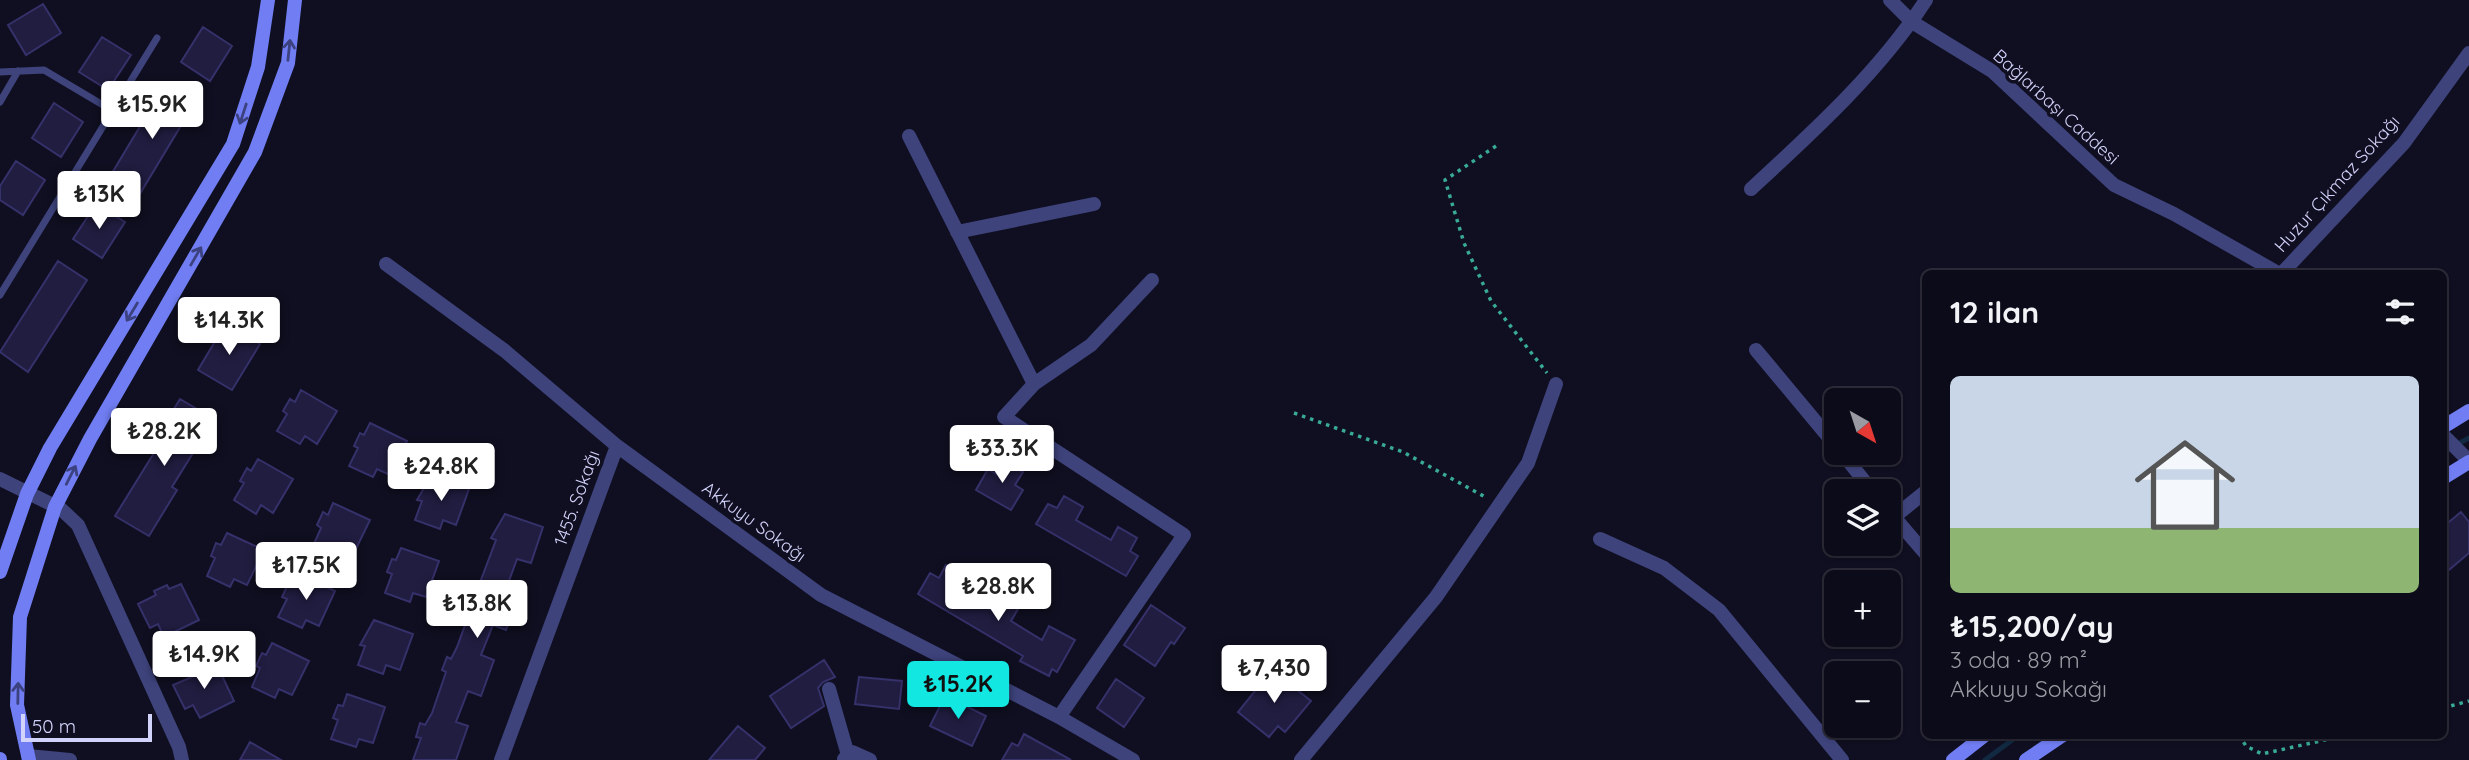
<!DOCTYPE html>
<html lang="tr">
<head>
<meta charset="utf-8">
<style>
	body { margin:0; font-family:Quicksand,sans-serif; background:#1a1926; color:#f1f3f6; height:100vh; display:flex; flex-direction:column; font-size:26px; white-space:nowrap }
	* { box-sizing:border-box; margin:0 }
	p { font-size:23px; color:#9a9ba2 }
	.icon { flex:none; width:38px; height:38px; fill:none; stroke:currentColor; stroke-width:2; stroke-linecap:round; stroke-linejoin:round }
	.map { position:relative; flex:1; overflow:hidden }
	.drawer { position:absolute; left:1922px; top:270px; width:525px; height:469px; display:flex; flex-direction:column; background:#0c0b19; border-radius:10px; box-shadow:0 2px 5px #0004,0 0 0 2px #2c2b38 }
	.drawer>* { flex:none }
	.needle { width:46px; rotate:141deg }
	.tools { position:absolute; left:1824px; top:388px; display:grid; gap:14px }
	.tools a { display:grid; place-items:center; width:77px; height:77px; border-radius:10px; background:#0c0b19; box-shadow:0 2px 5px #0004,0 0 0 2px #2c2b38; font-size:35px }
	.scale { position:absolute; left:21px; bottom:18px; width:131px; box-sizing:border-box; padding-left:7px; border:4px solid #d2d3fb; border-top:0; font-size:19px; line-height:24px; white-space:nowrap; color:#d2d3fb; -webkit-text-stroke:5px #100f21; paint-order:stroke }
	.price { position:absolute; translate:-50% -60px; padding:0 16px; border-radius:7px; background:#fff; color:#222; font-size:23px; line-height:46px; filter:drop-shadow(0 2px 4px #0008) }
	.price::after { content:''; position:absolute; left:50%; top:42px; width:21px; height:16px; margin-left:-10px; background:inherit; clip-path:polygon(0 0,100% 0,50% 100%) }
	.price.current { background:#13e7e2; color:#111 }
	ul { padding:0; list-style:none }
	li { display:grid; align-content:center; gap:14px; height:371px; padding:0 28px }
	li+li { border-top:2px solid #2c2b38 }
	li span { display:grid; place-items:center; height:217px; border-radius:10px; color:#555 }
	li>.icon { margin-inline-start:auto }
	span .icon { width:126px; height:126px; fill:#fffc; stroke-width:1 }
	li b { font-size:30px }
	h2 { display:flex; justify-content:space-between; align-items:center; height:84px; padding:0 28px; font-size:30px }
	.map>svg:first-child { display:block }
</style>
</head>
<body>
<div class="map">
<svg width="2469" height="760" viewBox="0 0 2469 760">
	<rect width="100%" height="100%" fill="#100f21"/>
	<g fill="none" stroke-linecap="round" stroke-linejoin="round">
		<path stroke="#112a42" stroke-width="5" d="M2443 452 2469 438
			M1985 760 2019 735"/>
	</g>
	<path fill="#201d40" stroke="#35316a" stroke-width="2" d="M43 4 61 33 26 55 8 25Z
		M203 27 232 46 210 81 181 62Z
		M102 37 131 55 108 90 79 72Z
		M165 85 194 104 138 197 109 178Z
		M54 103 83 122 61 157 32 138Z
		M16 161 45 180 23 215 0 200V186Z
		M96 204 125 222 102 258 73 239Z
		M58 261 87 280 28 372 0 352Z
		M226 323 260 344 232 390 198 370Z
		M301 390 337 411 317 444 305 436 300 444 277 431 287 414 283 411 290 399 295 402Z
		M180 399 214 419 172 487 177 490 149 536 115 516 157 448 152 445Z
		M370 423 407 441 390 475 377 469 373 477 349 466 358 448 354 446 360 433 364 435Z
		M258 459 293 479 273 513 261 505 256 514 234 500 244 483 240 481 247 468 251 471Z
		M1003 461 1023 472 1015 485 1023 490 1011 510 976 490 988 469 996 474Z
		M431 476 469 489 456 525 443 520 440 529 415 520 422 501 417 500Z
		M1064 496 1083 507 1076 520 1111 540 1118 527 1137 538 1130 551 1138 556 1126 576 1036 524 1048 504 1057 508Z
		M333 503 370 520 353 555 340 549 336 557 313 546 321 528 317 525 323 512 328 515Z
		M2461 512 2469 522V553L2443 575V527Z
		M505 514 543 527 531 563 517 559 506 589 519 594 506 630 493 625 481 655 494 660 481 696 468 691 456 722 468 726 456 760H413L421 738 416 737 420 723 425 725 432 713 446 672 442 670 447 657 451 659 457 647 472 606 467 604 472 591 476 593 496 540 491 538Z
		M227 533 264 550 247 585 234 579 230 587 207 576 215 558 211 556 216 543 221 545Z
		M401 548 439 561 426 597 413 593 410 602 385 593 392 574 387 572 392 559 396 560Z
		M946 565 965 577 958 589 965 595 992 610 999 598 1018 609 1011 621 1042 640 1049 626 1075 640 1057 672 1052 669 1049 676 1020 661 1023 656 918 594 930 573 939 578Z
		M299 574 335 591 319 626 306 620 302 628 278 617 287 599 282 597 288 584 293 586Z
		M181 584 199 620 164 637 158 624 150 628 138 604 156 595 154 591 167 585 169 589Z
		M1151 605 1185 628 1174 644 1171 642 1155 666 1124 645Z
		M374 620 413 634 400 670 386 665 383 674 358 665 365 646 360 645Z
		M272 643 309 661 292 695 279 689 275 698 252 687 260 668 256 666 262 653 266 655Z
		M824 660 835 677 823 682 818 688 824 706 791 728 770 696Z
		M217 665 234 701 200 718 193 705 185 709 173 685 192 677 189 672 202 666 205 670Z
		M1272 670 1311 701 1285 732 1278 726 1269 737 1238 712Z
		M859 677 902 681 899 709 855 704Z
		M1116 679 1144 698 1124 727 1097 708Z
		M347 694 385 707 373 743 359 739 356 747 331 739 338 720 333 718 338 705 343 706Z
		M945 696 986 716 972 746 930 726Z
		M738 726 765 748 755 760H709Z
		M1024 734 1071 760H1002L1012 743 1018 746Z
		M250 742 281 760H240Z"/>
	<g fill="none" stroke-linecap="round" stroke-linejoin="round">
		<path stroke="#38aa95" stroke-width="3.5" stroke-dasharray="3.5 5" stroke-linecap="butt" d="M1496 146 1445 180 1464 243 1491 301 1547 373
			M1294 413 1403 452 1487 498
			M2443 708 2469 701
			M2239 735 2246 746 2262 754 2347 735"/>
		<path stroke="#3e437c" stroke-width="7" d="M0 72 44 70 113 111
			M0 102 18 71
			M0 295 157 38"/>
		<path stroke="#3e437c" stroke-width="14" d="M1890 0 1912 22 1992 71 2114 185 2174 214 2278 273
			M909 136 1034 384 1004 417 1184 535 1059 717
			M1751 189C1814 131 1879 72 1926 0
			M957 232 1094 204
			M386 264 505 351 617 446 821 595 1059 717 1133 760
			M2282 273 2404 143 2469 53
			M1756 350 1836 446
			M1034 384 1091 345 1152 280
			M2443 435 2469 461
			M1842 453 1873 492
			M0 479 61 509 78 525 179 747 182 760
			M1888 510 1925 553
			M1894 517 1925 492
			M1600 539 1664 568 1719 610 1842 760
			M829 689 848 755
			M28 756 70 760
			M844 759 852 752 870 760
			M501 760 617 446
			M1301 760 1436 597 1528 463 1556 384"/>
		<path stroke="#717ef3" stroke-width="14" d="M2443 427 2469 411
			M2443 478 2469 462
			M0 572 27 494 50 448 233 144 258 67 268 0
			M0 759V760
			M29 760 17 705 20 617 55 507 90 439 255 152 288 63 295 0
			M1953 760 1985 735
			M2026 760 2063 735"/>
	</g>
	<defs><path id="oneway-shaft" d="M-6 0H5M1.5-3L5.5 0L1.5 3" fill="none" stroke-width="1.6" stroke-linecap="round" stroke-linejoin="round" transform="scale(1.75)"/></defs>
	<g stroke="#3c417f">
		<use href="#oneway-shaft" transform="translate(289 50) rotate(-84)"/>
		<use href="#oneway-shaft" transform="translate(243 114) rotate(108)"/>
		<use href="#oneway-shaft" transform="translate(196 256) rotate(-60)"/>
		<use href="#oneway-shaft" transform="translate(132 312) rotate(121)"/>
		<use href="#oneway-shaft" transform="translate(71 475) rotate(-63)"/>
		<use href="#oneway-shaft" transform="translate(18 693) rotate(-89)"/>
	</g>
	<g text-anchor="middle" stroke-width="7" stroke-linejoin="round" paint-order="stroke">
		<g font-size="18" fill="#d2d3fb" stroke="#100f21">
			<text transform="translate(2056 107) rotate(42)" y="6">Bağlarbaşı Caddesi</text>
			<text transform="translate(2337 184) rotate(-48)" y="6">Huzur Çıkmaz Sokağı</text>
			<text transform="translate(577 498) rotate(-70)" y="6">1455. Sokağı</text>
			<text transform="translate(754 522) rotate(36)" y="6">Akkuyu Sokağı</text>
		</g>
	</g>
</svg>
<div class="tools">
<a><svg class="needle" viewBox="-14 -14 28 28"><path d="M0-13l5 13h-10z" fill="#e53935"/><path d="M0 13l5-13h-10z" fill="#9a9ba2"/></svg></a>
<a><svg class="icon" aria-label="layers" viewBox="0 0 24 24"><path d="M12 4l9 5-9 5-9-5zM3 14l9 5 9-5"/></svg></a>
<a>+</a>
<a>−</a>
</div>
<div class="scale">50 m</div>
<b class="price" style="left:152px;top:141px">₺15.9K</b>
<b class="price" style="left:99px;top:231px">₺13K</b>
<b class="price" style="left:229px;top:357px">₺14.3K</b>
<b class="price" style="left:164px;top:468px">₺28.2K</b>
<b class="price" style="left:1002px;top:485px">₺33.3K</b>
<b class="price" style="left:441px;top:503px">₺24.8K</b>
<b class="price" style="left:306px;top:602px">₺17.5K</b>
<b class="price" style="left:998px;top:623px">₺28.8K</b>
<b class="price" style="left:477px;top:640px">₺13.8K</b>
<b class="price" style="left:204px;top:691px">₺14.9K</b>
<b class="price" style="left:1274px;top:705px">₺7,430</b>
<b class="price current" style="left:958px;top:721px">₺15.2K</b>
<section class="drawer">
<h2>12 ilan<svg class="icon" aria-label="filters" viewBox="0 0 24 24"><path d="M4 7h16M4 17h16"/><circle cx="9" cy="7" r="2"/><circle cx="15" cy="17" r="2"/></svg></h2>
<ul>
<li><span style="background:linear-gradient(#c9d6e8 70%,#8fb573 0)"><svg class="icon" aria-label="home" viewBox="0 0 24 24"><path d="M3 11l9-7 9 7M6 9v11h12V9"/></svg></span><div><b>₺15,200/ay</b><p>3 oda · 89 m²</p><p>Akkuyu Sokağı</p></div></li>
</ul>
</section>
</div>
</body>
</html>
